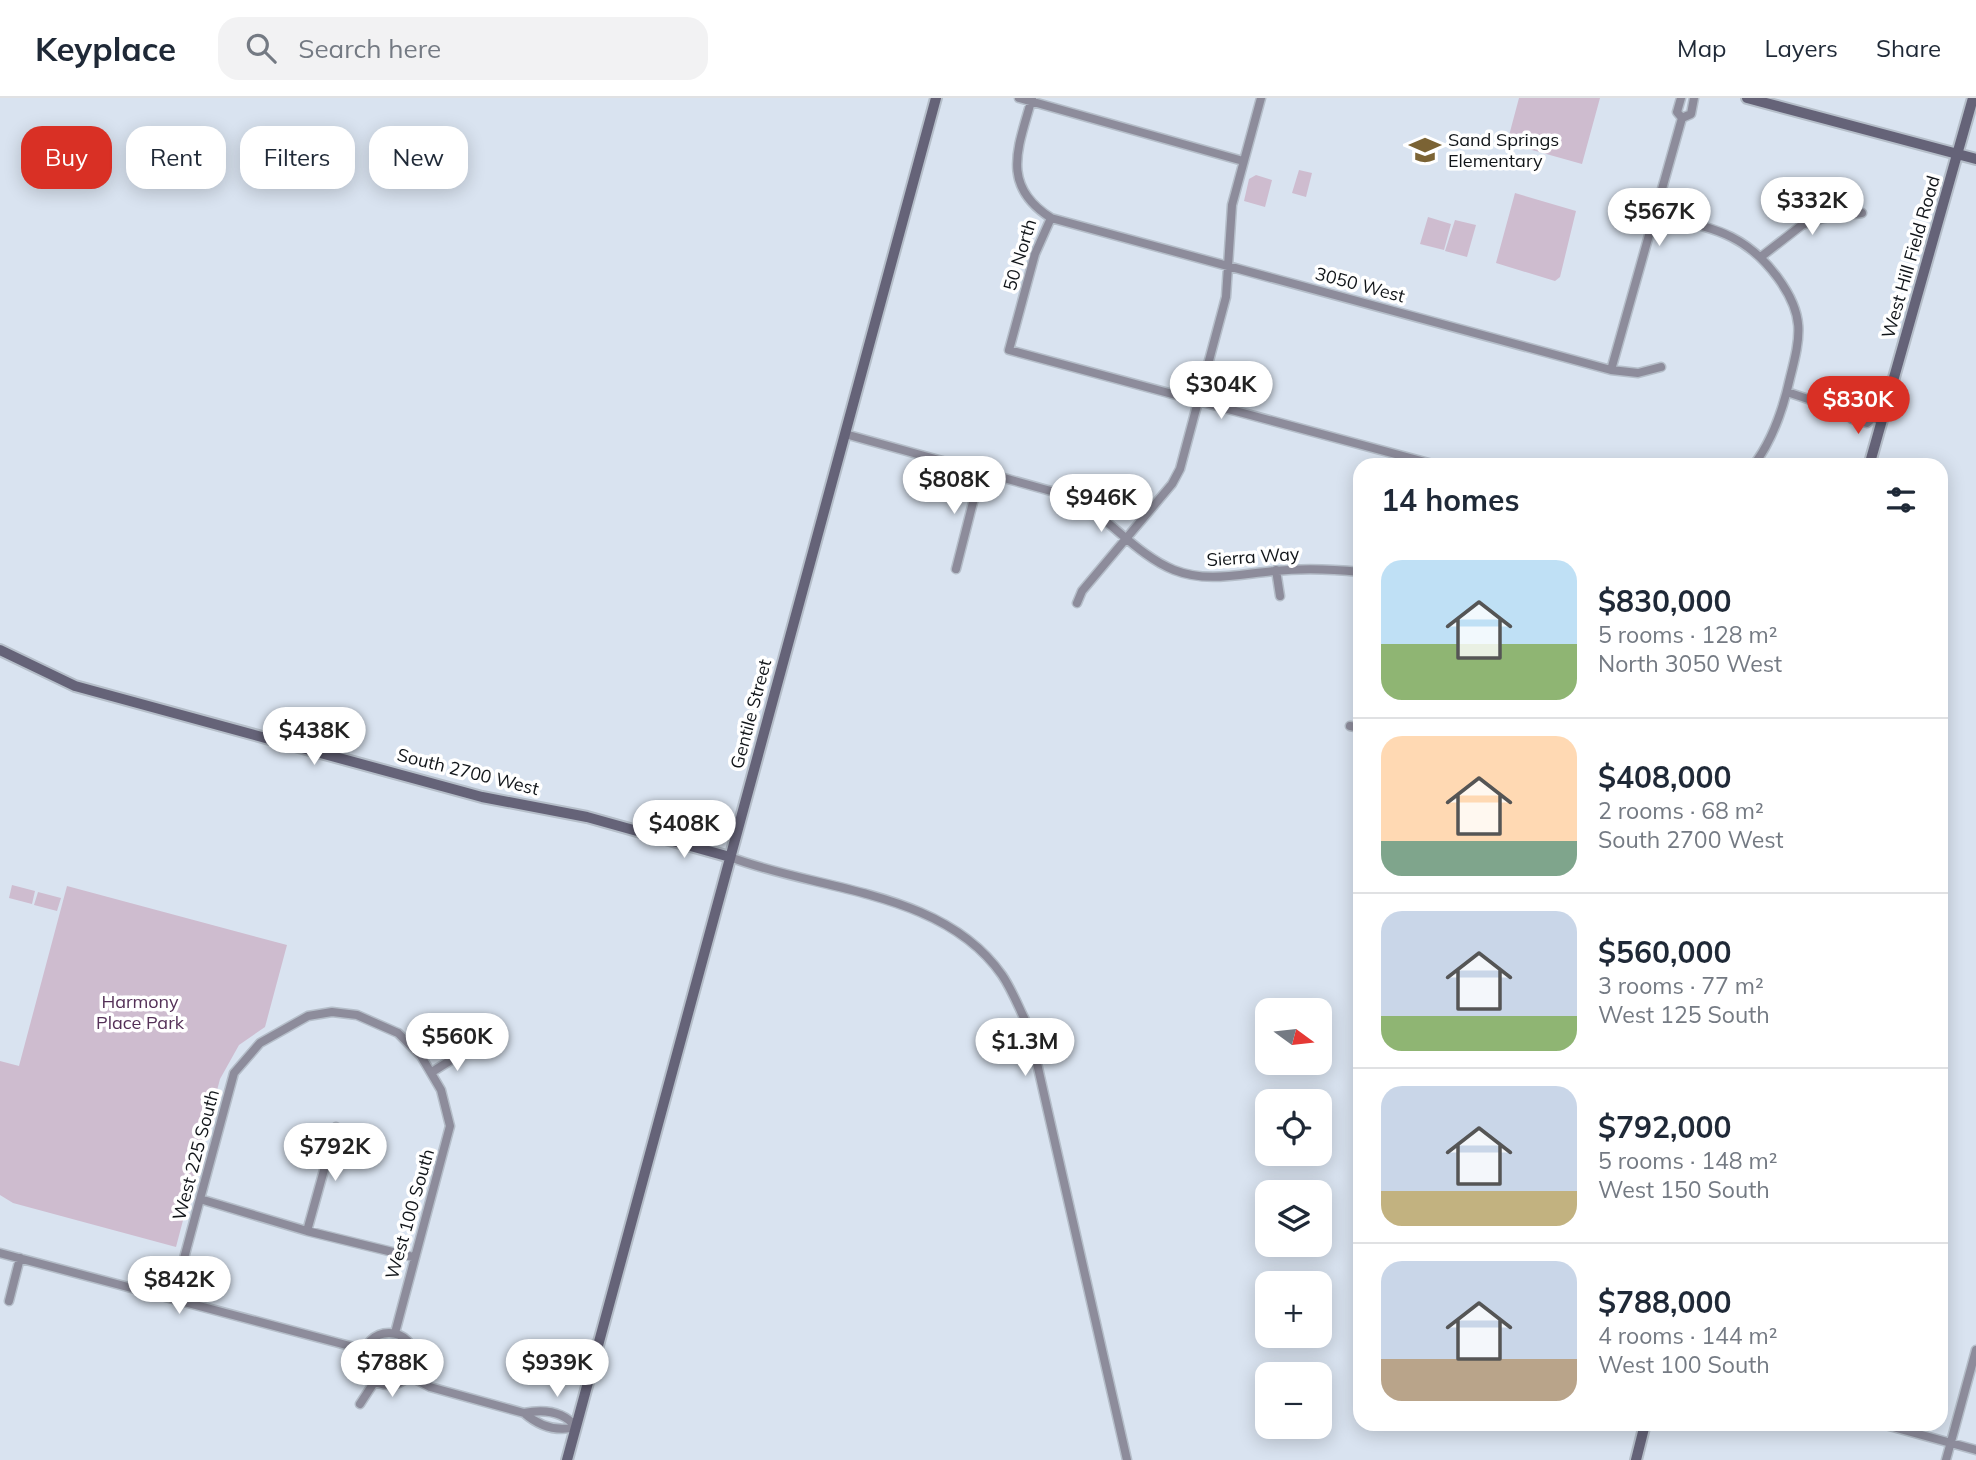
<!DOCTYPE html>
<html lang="en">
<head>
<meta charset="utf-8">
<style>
	body { margin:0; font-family:Mulish,sans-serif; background:#f2f2f3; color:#1f2937; height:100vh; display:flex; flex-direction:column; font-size:26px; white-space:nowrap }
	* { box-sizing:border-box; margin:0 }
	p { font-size:23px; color:#747a83 }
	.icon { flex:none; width:38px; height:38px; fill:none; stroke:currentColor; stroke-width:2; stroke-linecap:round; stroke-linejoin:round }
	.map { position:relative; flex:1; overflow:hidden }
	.side { position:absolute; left:1353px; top:360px; width:595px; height:973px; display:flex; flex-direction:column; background:#fff; border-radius:21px; box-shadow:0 4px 18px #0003 }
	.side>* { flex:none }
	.hud { position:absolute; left:21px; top:28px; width:665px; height:63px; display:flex; gap:14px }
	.needle { width:46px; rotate:105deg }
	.tools { position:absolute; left:1255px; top:900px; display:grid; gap:14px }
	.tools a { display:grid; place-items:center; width:77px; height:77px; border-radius:14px; background:#fff; box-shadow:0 4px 18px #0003; font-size:35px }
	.price { position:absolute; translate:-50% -60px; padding:0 16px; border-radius:24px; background:#fff; color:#222; font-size:23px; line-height:46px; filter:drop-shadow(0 2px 4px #0008) }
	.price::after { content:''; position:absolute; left:50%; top:42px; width:21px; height:16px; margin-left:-10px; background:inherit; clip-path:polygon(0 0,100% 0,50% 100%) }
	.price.on { background:#d93025; color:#fff }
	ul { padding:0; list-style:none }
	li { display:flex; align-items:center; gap:21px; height:175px; padding:0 28px }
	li+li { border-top:2px solid #e0e1e3 }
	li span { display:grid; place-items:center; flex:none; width:196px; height:140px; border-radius:21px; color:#555 }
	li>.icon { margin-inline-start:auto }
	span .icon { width:84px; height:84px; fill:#fffc; stroke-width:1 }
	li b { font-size:30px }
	h2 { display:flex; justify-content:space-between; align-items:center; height:84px; padding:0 28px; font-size:30px }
	.tag { padding:0 24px; border-radius:21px; background:#fff; box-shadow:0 4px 18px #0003; font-size:24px; line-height:63px }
	.tag.on { background:#d93025; color:#fff }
	header { display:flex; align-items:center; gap:42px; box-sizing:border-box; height:98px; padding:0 35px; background:#fff; border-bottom:2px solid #e0e1e3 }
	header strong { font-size:33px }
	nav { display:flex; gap:38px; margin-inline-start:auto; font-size:24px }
	.search { width:490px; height:63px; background:#f2f2f3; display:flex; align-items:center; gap:18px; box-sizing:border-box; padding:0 24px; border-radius:21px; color:#747a83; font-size:26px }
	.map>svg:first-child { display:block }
</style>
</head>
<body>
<header>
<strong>Keyplace</strong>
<div class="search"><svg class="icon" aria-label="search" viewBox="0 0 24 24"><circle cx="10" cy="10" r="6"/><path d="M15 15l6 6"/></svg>Search here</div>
<nav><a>Map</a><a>Layers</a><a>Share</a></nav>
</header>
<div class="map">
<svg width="1976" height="1362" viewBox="0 0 1976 1362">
	<rect width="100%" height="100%" fill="#d9e3f0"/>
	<path fill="#cebccf" d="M1519 0H1600L1582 66 1507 45Z
		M1299 72 1312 75 1306 99 1292 95Z
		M1256 77 1272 82 1265 109 1244 103 1249 81Z
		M1515 95 1576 113 1560 179 1555 183 1496 165Z
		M1428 119 1451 126 1444 152 1420 146Z
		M1455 122 1476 127 1467 159 1445 153Z
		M12 787 35 793 32 806 9 800Z
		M67 788 287 847 265 929 239 947 220 981 176 1149 13 1105 0 1097V963L19 968Z
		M38 794 61 800 57 813 34 807Z"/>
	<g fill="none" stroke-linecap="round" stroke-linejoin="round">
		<defs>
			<path id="street" d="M1019 0 1243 63
				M1032 0C1019 48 999 87 1051 120L1035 156 1009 252 1440 368
				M1681 0 1677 14 1682 20
				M1654 116C1708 130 1743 132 1778 180 1805 217 1801 237 1790 280 1783 312 1773 342 1753 368
				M1051 120 1611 272 1638 275 1661 269
				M1762 158 1802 127 1823 120 1862 115
				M1611 272 1682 20 1691 16 1694 0
				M1787 294 1847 314 1852 321 1867 325 1873 320
				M1847 314 1856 309 1871 313 1876 321
				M845 336 1069 398C1107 417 1136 457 1174 472 1207 485 1240 476 1274 473 1302 470 1332 471 1360 474
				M956 471 981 373
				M1276 472 1280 498
				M1077 505 1082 493 1172 386 1180 371 1226 199 1232 107 1261 0
				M1350 628 1360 630
				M730 759C818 793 943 792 1002 877 1013 893 1020 913 1029 930L1127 1362
				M432 974 467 952
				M200 1101 307 1133 413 1159
				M307 1133 336 1029
				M0 1155 365 1252
				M173 1201 234 975 260 945 308 918 332 914 357 917 398 935 421 958 441 992 450 1028 395 1235
				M9 1203 20 1160
				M363 1261a26 26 0 1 1 52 0a26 26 0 1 1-52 0Z
				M409 1278 430 1289 524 1315C539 1328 557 1334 576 1329 563 1313 544 1311 524 1315
				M360 1306 375 1283
				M1882 1326 1976 1352
				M1946 1362 1976 1252"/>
			<path id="secondary" d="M1747 0 1976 61
				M1869 368 1973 0
				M0 552 75 588 482 699 587 719 730 759
				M567 1362 936 0
				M1636 1362 1645 1326"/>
		</defs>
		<use href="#street" stroke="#b5bec9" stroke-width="11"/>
		<use href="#secondary" stroke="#b5bec9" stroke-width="14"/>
		<use href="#street" stroke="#8d8c9b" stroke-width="8"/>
		<use href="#secondary" stroke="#656378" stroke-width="10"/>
	</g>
	<defs>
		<symbol id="school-bare" viewBox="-9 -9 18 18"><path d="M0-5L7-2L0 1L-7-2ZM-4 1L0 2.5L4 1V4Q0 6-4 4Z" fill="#7b6334" stroke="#fff" stroke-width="2.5" paint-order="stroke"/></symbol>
	</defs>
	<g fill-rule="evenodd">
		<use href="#school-bare" x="1403" y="30" width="44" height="44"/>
	</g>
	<g text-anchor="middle" stroke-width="7" stroke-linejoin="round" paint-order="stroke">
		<g font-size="18" fill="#111519" stroke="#fff" text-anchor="start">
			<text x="1448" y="48">Sand Springs<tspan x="1448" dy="21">Elementary</tspan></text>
		</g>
		<g font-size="18" fill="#111519" stroke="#fff">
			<text transform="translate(1020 157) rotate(-73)" y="6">50 North</text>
			<text transform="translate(1911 159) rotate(-74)" y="6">West Hill Field Road</text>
			<text transform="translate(1360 187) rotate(15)" y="6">3050 West</text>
			<text transform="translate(1253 459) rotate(-4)" y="6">Sierra Way</text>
			<text transform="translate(751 616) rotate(-75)" y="6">Gentile Street</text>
			<text transform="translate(468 674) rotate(14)" y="6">South 2700 West</text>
			<text transform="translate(196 1057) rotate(-75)" y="6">West 225 South</text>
			<text transform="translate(410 1116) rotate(-74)" y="6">West 100 South</text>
		</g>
		<g font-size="18" fill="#543057" stroke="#fff">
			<text x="140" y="910">Harmony<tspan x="140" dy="21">Place Park</tspan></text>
		</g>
	</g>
</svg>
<div class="tools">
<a><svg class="needle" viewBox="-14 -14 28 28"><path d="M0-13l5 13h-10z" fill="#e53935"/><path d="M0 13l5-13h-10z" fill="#747a83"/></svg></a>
<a><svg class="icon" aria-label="locate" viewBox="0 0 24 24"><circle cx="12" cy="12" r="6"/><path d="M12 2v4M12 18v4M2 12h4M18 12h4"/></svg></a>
<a><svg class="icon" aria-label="layers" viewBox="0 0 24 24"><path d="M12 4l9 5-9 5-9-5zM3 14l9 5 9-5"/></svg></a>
<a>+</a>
<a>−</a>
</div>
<b class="price" style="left:1812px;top:139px">$332K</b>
<b class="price" style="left:1659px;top:150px">$567K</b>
<b class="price" style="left:1221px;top:323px">$304K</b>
<b class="price on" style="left:1858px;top:338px">$830K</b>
<b class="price" style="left:954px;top:418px">$808K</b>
<b class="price" style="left:1101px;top:436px">$946K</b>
<b class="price" style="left:314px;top:669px">$438K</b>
<b class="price" style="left:684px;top:762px">$408K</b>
<b class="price" style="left:457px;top:975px">$560K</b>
<b class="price" style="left:1025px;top:980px">$1.3M</b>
<b class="price" style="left:335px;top:1085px">$792K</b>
<b class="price" style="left:179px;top:1218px">$842K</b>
<b class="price" style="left:392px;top:1301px">$788K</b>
<b class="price" style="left:557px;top:1301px">$939K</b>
<div class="hud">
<a class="tag on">Buy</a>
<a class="tag">Rent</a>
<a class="tag">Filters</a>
<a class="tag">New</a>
</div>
<section class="side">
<h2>14 homes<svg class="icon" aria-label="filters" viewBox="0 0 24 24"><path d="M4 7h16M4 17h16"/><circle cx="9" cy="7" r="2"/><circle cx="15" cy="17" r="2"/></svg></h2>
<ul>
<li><span style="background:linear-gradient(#bfe0f5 60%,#8fb573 0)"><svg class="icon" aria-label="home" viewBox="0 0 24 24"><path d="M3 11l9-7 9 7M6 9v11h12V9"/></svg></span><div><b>$830,000</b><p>5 rooms · 128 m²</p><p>North 3050 West</p></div></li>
<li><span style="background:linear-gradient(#ffd9b3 75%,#7fa58c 0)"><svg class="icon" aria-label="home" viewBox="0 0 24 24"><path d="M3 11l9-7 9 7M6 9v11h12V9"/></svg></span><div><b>$408,000</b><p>2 rooms · 68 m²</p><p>South 2700 West</p></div></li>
<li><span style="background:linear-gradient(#c9d6e8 75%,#8fb573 0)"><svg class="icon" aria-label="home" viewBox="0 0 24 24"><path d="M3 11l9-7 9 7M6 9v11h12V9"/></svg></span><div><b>$560,000</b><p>3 rooms · 77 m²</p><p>West 125 South</p></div></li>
<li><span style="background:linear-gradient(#c9d6e8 75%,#c2b280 0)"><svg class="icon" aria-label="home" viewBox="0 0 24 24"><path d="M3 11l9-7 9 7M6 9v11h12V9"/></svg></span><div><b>$792,000</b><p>5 rooms · 148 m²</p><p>West 150 South</p></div></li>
<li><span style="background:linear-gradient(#c9d6e8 70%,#b9a48a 0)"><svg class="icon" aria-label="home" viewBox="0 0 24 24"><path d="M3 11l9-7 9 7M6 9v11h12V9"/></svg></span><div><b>$788,000</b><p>4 rooms · 144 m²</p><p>West 100 South</p></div></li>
</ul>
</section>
</div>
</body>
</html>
